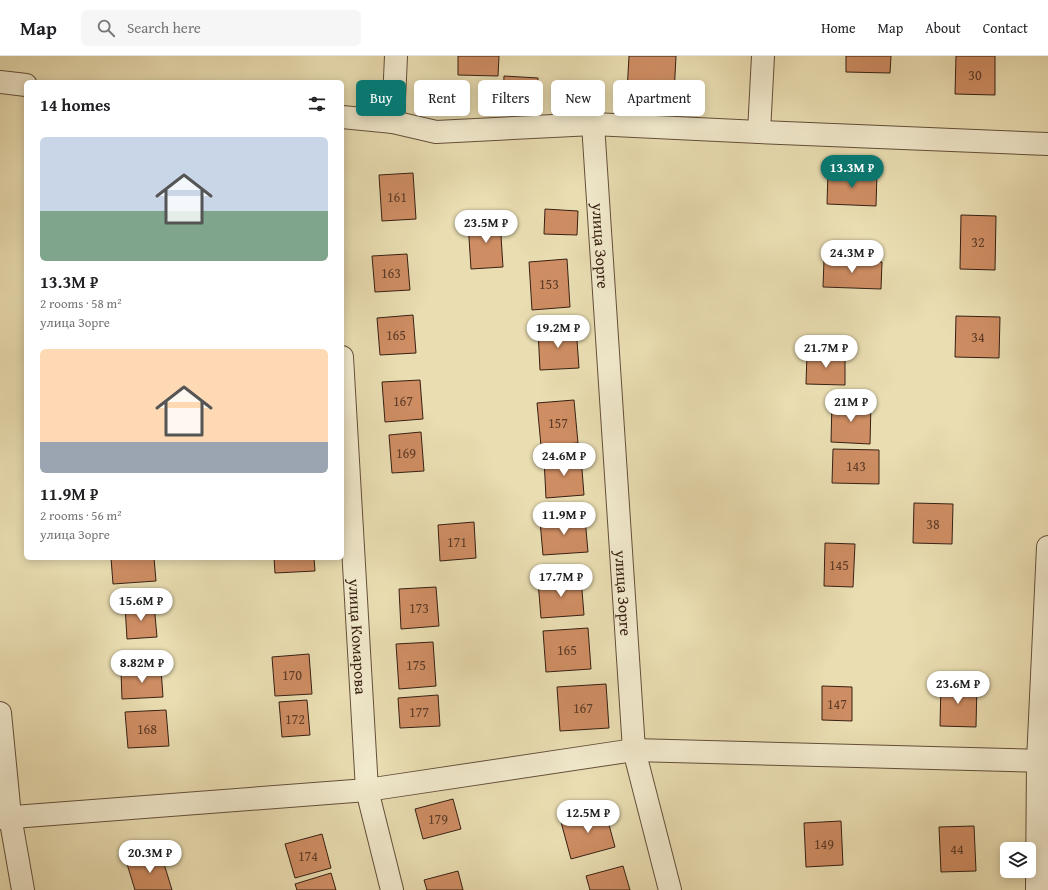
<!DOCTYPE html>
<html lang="en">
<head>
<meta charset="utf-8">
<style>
	body { margin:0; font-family:"Gentium Book Plus",serif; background:#f6f6f6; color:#202124; height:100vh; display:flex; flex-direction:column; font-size:15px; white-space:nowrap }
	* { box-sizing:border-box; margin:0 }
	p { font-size:13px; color:#757577 }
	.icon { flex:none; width:22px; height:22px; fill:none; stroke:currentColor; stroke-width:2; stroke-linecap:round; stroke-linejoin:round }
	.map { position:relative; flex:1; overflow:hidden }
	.sheet { position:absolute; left:24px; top:24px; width:320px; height:480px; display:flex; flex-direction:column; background:#fff; border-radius:6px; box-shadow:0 2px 10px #0003 }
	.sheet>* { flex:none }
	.hud { position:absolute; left:356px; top:24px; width:380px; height:36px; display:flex; gap:8px }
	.tools { position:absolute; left:1000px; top:786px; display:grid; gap:8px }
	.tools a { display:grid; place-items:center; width:36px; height:36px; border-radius:6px; background:#fff; box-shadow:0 2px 10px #0003; font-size:20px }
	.price { position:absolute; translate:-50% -34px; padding:0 9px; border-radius:14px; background:#fff; color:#222; font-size:13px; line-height:26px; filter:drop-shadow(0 1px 2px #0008) }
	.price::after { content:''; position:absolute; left:50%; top:24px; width:12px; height:9px; margin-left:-6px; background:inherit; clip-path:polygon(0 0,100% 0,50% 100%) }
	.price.active { background:#0f766e; color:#fff }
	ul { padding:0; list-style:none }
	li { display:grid; align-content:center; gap:8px; height:212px; padding:0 16px }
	li span { display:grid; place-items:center; height:124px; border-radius:6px; color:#555 }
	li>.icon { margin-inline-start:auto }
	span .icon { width:72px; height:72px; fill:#fffc; stroke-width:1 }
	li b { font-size:17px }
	h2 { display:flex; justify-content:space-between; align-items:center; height:48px; padding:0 16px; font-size:17px }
	.tag { padding:0 14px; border-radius:6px; background:#fff; box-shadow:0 2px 10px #0003; font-size:14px; line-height:36px }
	.tag.active { background:#0f766e; color:#fff }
	header { display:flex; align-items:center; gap:24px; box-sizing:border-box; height:56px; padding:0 20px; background:#fff; border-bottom:1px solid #e0e0e0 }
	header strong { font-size:19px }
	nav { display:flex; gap:22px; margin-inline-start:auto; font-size:14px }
	.search { width:280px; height:36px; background:#f6f6f6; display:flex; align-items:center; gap:10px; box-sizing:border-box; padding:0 14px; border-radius:6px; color:#757577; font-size:15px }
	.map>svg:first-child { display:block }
</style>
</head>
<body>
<header>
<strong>Map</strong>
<div class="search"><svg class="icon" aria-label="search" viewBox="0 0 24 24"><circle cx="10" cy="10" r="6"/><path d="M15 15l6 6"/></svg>Search here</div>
<nav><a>Home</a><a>Map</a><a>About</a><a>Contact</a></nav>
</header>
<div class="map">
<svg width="1048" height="834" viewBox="0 0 1048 834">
	<rect width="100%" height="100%" fill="#e9ddb1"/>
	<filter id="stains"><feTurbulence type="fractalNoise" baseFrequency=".005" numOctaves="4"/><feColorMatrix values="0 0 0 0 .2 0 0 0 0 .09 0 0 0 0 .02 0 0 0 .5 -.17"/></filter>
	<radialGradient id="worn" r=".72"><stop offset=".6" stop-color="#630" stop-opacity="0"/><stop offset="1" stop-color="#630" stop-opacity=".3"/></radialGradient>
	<path fill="#ce8d63" stroke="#372013" d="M458 0H499L498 20 458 19Z
		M629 0H676L674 39 627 36Z
		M846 0H891L890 17 846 16Z
		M956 0H995V39L955 38Z
		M504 20 538 22 537 48 503 46Z
		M560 26 598 27V46L560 45Z
		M828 116 877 117 876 150 827 148Z
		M413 117 416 163 382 165 379 119Z
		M545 153 578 155 577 179 544 178Z
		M961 159 996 160 995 214 960 213Z
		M500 164 503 211 471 213 468 166Z
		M407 198 410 234 375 236 372 200Z
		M567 203 570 251 532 254 529 206Z
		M824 204 882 206 881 233 823 231Z
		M413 259 416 297 380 299 377 262Z
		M956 260 1000 261 999 302 955 301Z
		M576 271 579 312 540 314 538 274Z
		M807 297 845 298V329L806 328Z
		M420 324 423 363 385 366 382 326Z
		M574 344 578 387 541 390 537 347Z
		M832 346 871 347 870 388 831 386Z
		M421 376 424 415 392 417 389 379Z
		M833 393 879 394V428L832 427Z
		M581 401 584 439 546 442 544 403Z
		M914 447 953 448 952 488 913 487Z
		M585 462 588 496 543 499 540 465Z
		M474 466 476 502 440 505 438 469Z
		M825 487 855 488 853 531 824 530Z
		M111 502H154L156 525 113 528Z
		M274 502H314L315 515 275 517Z
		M581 522 584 559 541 562 538 525Z
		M436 531 439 570 401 573 399 533Z
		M154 548 157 581 127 583 125 550Z
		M588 572 591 613 546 616 543 575Z
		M433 586 436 630 399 633 396 588Z
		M309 598 312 638 275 640 272 601Z
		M161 613 163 641 122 643 121 616Z
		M941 627 977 628 976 671 940 670Z
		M606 628 609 672 560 675 557 631Z
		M822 630 852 631V665L822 664Z
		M438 639 440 670 400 672 398 642Z
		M307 644 310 679 282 681 279 646Z
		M166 654 169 690 128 692 125 656Z
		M453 743 461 773 423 783 415 753Z
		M605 754 615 791 571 803 561 766Z
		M841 765 843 809 806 811 804 767Z
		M974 770 976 815 941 816 939 771Z
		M322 778 331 812 295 822 285 788Z
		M161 798 172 834H135L127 808Z
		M623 810 630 834H590L586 820Z
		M458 815 463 834H427L424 824Z
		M331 817 336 834H297L295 828Z"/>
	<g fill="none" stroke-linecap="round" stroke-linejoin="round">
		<defs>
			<g id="minor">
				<path d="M0 26 26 29"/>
				<path d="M342 61 393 66 436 76 593 68 759 76 1048 88"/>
				<path d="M393 66 396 0"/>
				<path id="s1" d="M593 68 634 694 670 834"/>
				<path d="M759 76 763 0"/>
				<path id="s2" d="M342 301 367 734 392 834"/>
				<path d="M0 657 10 760 23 834"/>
				<path d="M0 762 367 734 634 694 1048 705"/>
				<path d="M1037 834 1038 705 1048 491"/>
			</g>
		</defs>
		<use href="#minor" stroke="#644f3a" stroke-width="24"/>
		<use href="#minor" stroke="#f1e9cc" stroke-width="22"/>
	</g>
	<g text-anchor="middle" stroke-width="3.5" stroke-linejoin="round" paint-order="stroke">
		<g font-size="14" fill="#5d3b27">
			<text x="975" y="24">30</text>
			<text x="397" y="146">161</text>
			<text x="978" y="191">32</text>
			<text x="391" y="222">163</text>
			<text x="549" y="233">153</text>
			<text x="396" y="284">165</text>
			<text x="978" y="286">34</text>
			<text x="403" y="350">167</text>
			<text x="558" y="372">157</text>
			<text x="406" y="402">169</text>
			<text x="856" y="415">143</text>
			<text x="933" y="473">38</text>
			<text x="457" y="491">171</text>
			<text x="839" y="514">145</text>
			<text x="419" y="557">173</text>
			<text x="567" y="599">165</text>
			<text x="416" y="614">175</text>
			<text x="292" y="624">170</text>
			<text x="837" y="653">147</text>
			<text x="583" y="657">167</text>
			<text x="419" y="661">177</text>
			<text x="295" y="668">172</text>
			<text x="147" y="678">168</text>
			<text x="438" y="768">179</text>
			<text x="824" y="793">149</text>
			<text x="957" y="798">44</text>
			<text x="308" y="805">174</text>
		</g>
		<g font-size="16" fill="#372013" stroke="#f1e9cc">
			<text dy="6" stroke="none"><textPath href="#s1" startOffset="122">улица Зорге</textPath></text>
			<text dy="6" stroke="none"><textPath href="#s1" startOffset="470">улица Зорге</textPath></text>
			<text dy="6" stroke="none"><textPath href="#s2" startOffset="280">улица Комарова</textPath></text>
		</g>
	</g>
	<rect width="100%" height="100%" filter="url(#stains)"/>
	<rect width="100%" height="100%" fill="url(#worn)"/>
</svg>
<div class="tools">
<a><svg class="icon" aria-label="layers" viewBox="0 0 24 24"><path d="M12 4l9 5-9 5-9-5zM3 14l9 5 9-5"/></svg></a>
</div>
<b class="price active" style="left:852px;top:133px">13.3M ₽</b>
<b class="price" style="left:486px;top:188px">23.5M ₽</b>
<b class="price" style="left:852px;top:218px">24.3M ₽</b>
<b class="price" style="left:558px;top:293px">19.2M ₽</b>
<b class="price" style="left:826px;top:313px">21.7M ₽</b>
<b class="price" style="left:851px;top:367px">21M ₽</b>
<b class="price" style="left:564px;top:421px">24.6M ₽</b>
<b class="price" style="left:564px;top:480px">11.9M ₽</b>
<b class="price" style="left:561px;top:542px">17.7M ₽</b>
<b class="price" style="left:141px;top:566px">15.6M ₽</b>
<b class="price" style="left:142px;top:628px">8.82M ₽</b>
<b class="price" style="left:958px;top:649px">23.6M ₽</b>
<b class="price" style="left:588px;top:778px">12.5M ₽</b>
<b class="price" style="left:150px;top:818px">20.3M ₽</b>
<div class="hud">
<a class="tag active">Buy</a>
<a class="tag">Rent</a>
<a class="tag">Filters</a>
<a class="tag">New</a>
<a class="tag">Apartment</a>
</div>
<section class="sheet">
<h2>14 homes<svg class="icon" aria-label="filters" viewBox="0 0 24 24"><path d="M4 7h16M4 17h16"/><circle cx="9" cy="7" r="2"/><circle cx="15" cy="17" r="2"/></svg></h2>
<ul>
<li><span style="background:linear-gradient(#c9d6e8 60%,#7fa58c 0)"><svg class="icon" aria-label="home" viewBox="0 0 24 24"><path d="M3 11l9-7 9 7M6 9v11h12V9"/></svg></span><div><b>13.3M ₽</b><p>2 rooms · 58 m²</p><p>улица Зорге</p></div></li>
<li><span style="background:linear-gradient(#ffd9b3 75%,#9aa5b1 0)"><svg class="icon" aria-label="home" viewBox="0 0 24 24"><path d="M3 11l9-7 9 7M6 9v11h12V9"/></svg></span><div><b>11.9M ₽</b><p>2 rooms · 56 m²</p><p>улица Зорге</p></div></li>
</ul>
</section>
</div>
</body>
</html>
